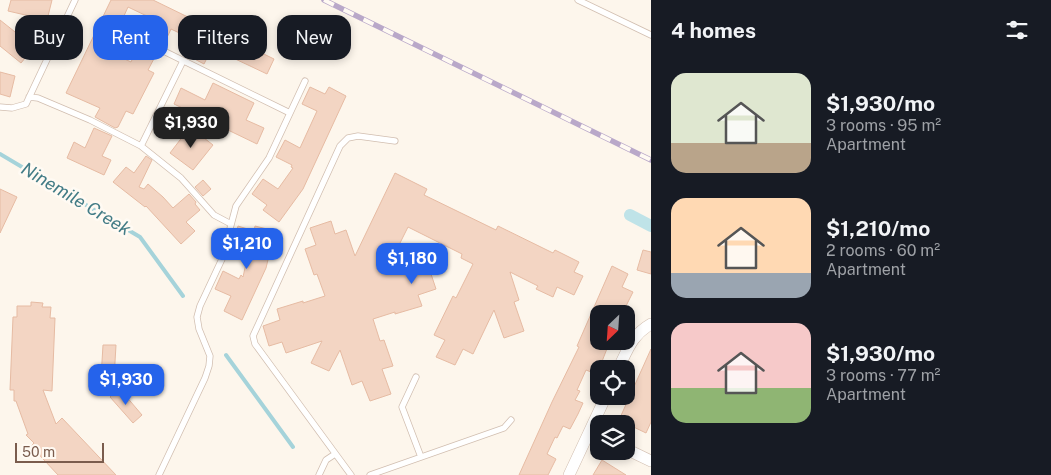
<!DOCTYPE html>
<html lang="en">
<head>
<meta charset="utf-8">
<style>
	body { margin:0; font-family:"Public Sans",sans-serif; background:#20242c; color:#f1f3f6; height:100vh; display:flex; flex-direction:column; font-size:19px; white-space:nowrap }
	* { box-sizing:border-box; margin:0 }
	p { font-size:16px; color:#9ea1a6 }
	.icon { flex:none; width:28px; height:28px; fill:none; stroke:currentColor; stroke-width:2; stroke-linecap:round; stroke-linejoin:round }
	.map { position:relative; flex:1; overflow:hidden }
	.side { display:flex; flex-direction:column; background:#171b24; width:400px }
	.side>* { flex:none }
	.top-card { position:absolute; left:15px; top:15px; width:475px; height:45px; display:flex; gap:10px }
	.needle { width:32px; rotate:205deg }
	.fabs { position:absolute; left:590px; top:305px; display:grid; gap:10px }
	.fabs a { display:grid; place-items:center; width:45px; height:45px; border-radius:10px; background:#171b24; box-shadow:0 2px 8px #0003; font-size:25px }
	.scale { position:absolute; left:15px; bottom:12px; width:89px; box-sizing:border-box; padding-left:5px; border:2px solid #7a5c4d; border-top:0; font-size:14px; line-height:18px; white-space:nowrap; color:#7a5c4d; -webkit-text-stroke:4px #fffaf3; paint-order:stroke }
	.price { position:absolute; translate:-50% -42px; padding:0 11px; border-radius:10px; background:#2563eb; color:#fff; font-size:16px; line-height:32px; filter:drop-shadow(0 1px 2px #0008) }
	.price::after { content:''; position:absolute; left:50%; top:30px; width:15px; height:11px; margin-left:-8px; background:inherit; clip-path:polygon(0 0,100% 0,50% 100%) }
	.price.current { background:#222; color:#fff }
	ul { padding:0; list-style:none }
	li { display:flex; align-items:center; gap:15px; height:125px; padding:0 20px }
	li span { display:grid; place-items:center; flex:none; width:140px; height:100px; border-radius:15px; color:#555 }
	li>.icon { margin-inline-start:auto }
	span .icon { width:60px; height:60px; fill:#fffc; stroke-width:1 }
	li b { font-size:21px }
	h2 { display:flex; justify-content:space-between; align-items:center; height:60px; padding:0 20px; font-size:21px }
	.pill { padding:0 18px; border-radius:15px; background:#171b24; box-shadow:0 2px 8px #0003; font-size:18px; line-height:45px }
	.pill.current { background:#2563eb; color:#fff }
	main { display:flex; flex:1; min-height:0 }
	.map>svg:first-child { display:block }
</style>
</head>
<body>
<main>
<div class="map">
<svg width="651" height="475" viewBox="0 0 651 475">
	<rect width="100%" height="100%" fill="#fdf6ec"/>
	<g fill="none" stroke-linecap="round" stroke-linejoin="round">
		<path stroke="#a5d3da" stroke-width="4" d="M0 154 140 237 183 296
			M226 355 293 447"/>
		<path stroke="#bfe3e8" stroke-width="12" d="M630 215 651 226"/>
	</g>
	<path fill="#f3d5c3" stroke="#e6bba3" d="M11 0H52L47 20 8 11Z
		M111 0H153L274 59 267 74 212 48 204 64 187 55 194 40 171 29 164 44 143 36 142 34 149 17 128 7 108 51 131 62 139 44 157 53 148 70 154 73 133 114 126 111 118 127 115 128 95 117 100 108 66 93Z
		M0 20 34 47 21 63 0 46Z
		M0 72 15 76 10 97 0 94Z
		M213 83 254 103 246 120 264 128 257 144 174 104 181 88 205 100Z
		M310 87 325 94 329 87 346 96 303 189 279 222 263 210 267 205 252 194 263 179 278 189 293 168 291 167 292 165 276 157 285 140 300 148 317 111 302 104Z
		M190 127 213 145 193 170 170 153Z
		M94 128 112 136 102 156 111 160 104 175 67 158 74 142 85 148Z
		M146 156 152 160 139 187 144 189 148 184 163 197 173 208 189 194 196 202 195 204 200 210 186 222 195 231 181 244 146 206 145 207 113 182 126 167 134 173Z
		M395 173 427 189 424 195 496 230 498 226 553 253 555 250 579 262 574 272 583 276 574 295 557 287 553 297 536 289 538 286 510 272 519 300 514 302 524 331 504 338 494 310 473 354 463 349 455 365 436 357 445 340 434 335 453 296 456 298 473 264 461 258 462 254 408 227 386 271 412 263 416 273 429 268 436 289 418 295 422 306 395 314V312L373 319 380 341 384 340 393 366 382 369 391 394 370 401 362 381 352 385 340 350 329 371 311 363 322 341 286 353 282 342 269 346 263 326 280 320 277 309 303 301V303L325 296 317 274 314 275 305 249 316 245 310 228 331 221 335 234 346 230 355 256Z
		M203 180 211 189 203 196 195 187Z
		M0 189 17 197 0 233Z
		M238 226 254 231 255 226 275 231 266 268 242 320 224 311 231 296 215 289 223 271 239 279 241 275 243 277 249 250 233 245Z
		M643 250 651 252V274L637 270Z
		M612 266 628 274 622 287 633 292 622 314H599V342L608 346 601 364 596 374 586 370 577 390 580 391 575 400 583 403 578 414 570 429 563 426 557 438 555 437 547 454 556 459 548 475H519L552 402 579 347 577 346Z
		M31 302 43 303 42 307H51L50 318H55L52 391 43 390 56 424 62 418 116 475H58L31 446 34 443 26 435 28 434 16 401H14V390H10L13 317H17V306H31Z
		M103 345H116L114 379 101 378Z
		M651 349V422L646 433 619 420Z
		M119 388 142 415 133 423 110 397Z
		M602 460 626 475H593Z"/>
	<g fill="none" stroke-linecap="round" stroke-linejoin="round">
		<defs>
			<path id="lane" d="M578 0 651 35
				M131 35 290 113
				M29 97 38 98 90 120 141 146 181 178 214 215 231 224
				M0 107 12 108 26 104 75 0
				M141 146 183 61
				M416 377 402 407 421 457
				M159 475 205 378 209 366 210 356 199 329 197 317 200 306 222 259 236 206 269 158 305 81
				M319 475 326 460 335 454
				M351 475 255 344 253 336 340 146 348 138 358 136 395 141
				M370 475 504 428 511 420"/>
			<path id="street" d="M618 369C628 349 632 335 651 324
				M626 449 651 461
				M569 475 606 396"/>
		</defs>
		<use href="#lane" stroke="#d1beb0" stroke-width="7"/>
		<use href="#street" stroke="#d1beb0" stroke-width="12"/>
		<use href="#lane" stroke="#fff" stroke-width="5.5"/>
		<use href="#street" stroke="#fff" stroke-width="11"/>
		<defs>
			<path id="rail" d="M324 0 651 160"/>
		</defs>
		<use href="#rail" stroke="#b9a8c9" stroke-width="5.5"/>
		<use href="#rail" stroke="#fffaf3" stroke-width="4" stroke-dasharray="11" stroke-linecap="butt"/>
	</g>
	<g text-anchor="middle" stroke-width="5" stroke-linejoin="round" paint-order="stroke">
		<g font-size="18" font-style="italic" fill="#437c86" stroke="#fffaf3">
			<text transform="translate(76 199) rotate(31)" y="6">Ninemile Creek</text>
		</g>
	</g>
</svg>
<div class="fabs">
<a><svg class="needle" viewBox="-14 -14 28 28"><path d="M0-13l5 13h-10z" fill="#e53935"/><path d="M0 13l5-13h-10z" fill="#9ea1a6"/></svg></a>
<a><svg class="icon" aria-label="locate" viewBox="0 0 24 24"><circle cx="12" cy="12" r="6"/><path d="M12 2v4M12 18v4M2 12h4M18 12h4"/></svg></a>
<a><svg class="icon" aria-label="layers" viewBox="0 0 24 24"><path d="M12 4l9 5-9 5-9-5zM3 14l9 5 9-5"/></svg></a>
</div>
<div class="scale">50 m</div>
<b class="price current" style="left:191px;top:149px">$1,930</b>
<b class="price" style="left:247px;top:270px">$1,210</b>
<b class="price" style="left:412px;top:285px">$1,180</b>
<b class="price" style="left:126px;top:406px">$1,930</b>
<div class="top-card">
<a class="pill">Buy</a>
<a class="pill current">Rent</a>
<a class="pill">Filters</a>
<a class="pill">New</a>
</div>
</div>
<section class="side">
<h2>4 homes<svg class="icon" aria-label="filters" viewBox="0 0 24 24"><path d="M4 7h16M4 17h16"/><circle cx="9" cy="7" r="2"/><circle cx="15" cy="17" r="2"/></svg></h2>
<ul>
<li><span style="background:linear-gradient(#dfe7d0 70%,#b9a48a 0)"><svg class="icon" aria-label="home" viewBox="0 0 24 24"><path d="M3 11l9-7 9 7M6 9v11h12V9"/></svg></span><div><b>$1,930/mo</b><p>3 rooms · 95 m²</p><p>Apartment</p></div></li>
<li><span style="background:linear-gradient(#ffd9b3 75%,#9aa5b1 0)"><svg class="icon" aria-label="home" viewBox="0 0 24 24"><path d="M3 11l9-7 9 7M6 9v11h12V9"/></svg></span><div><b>$1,210/mo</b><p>2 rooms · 60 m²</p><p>Apartment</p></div></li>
<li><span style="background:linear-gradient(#f6c9c9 65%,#8fb573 0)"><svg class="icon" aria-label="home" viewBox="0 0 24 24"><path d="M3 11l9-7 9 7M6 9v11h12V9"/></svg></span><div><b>$1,930/mo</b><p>3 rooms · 77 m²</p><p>Apartment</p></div></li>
</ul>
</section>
</main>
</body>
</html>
